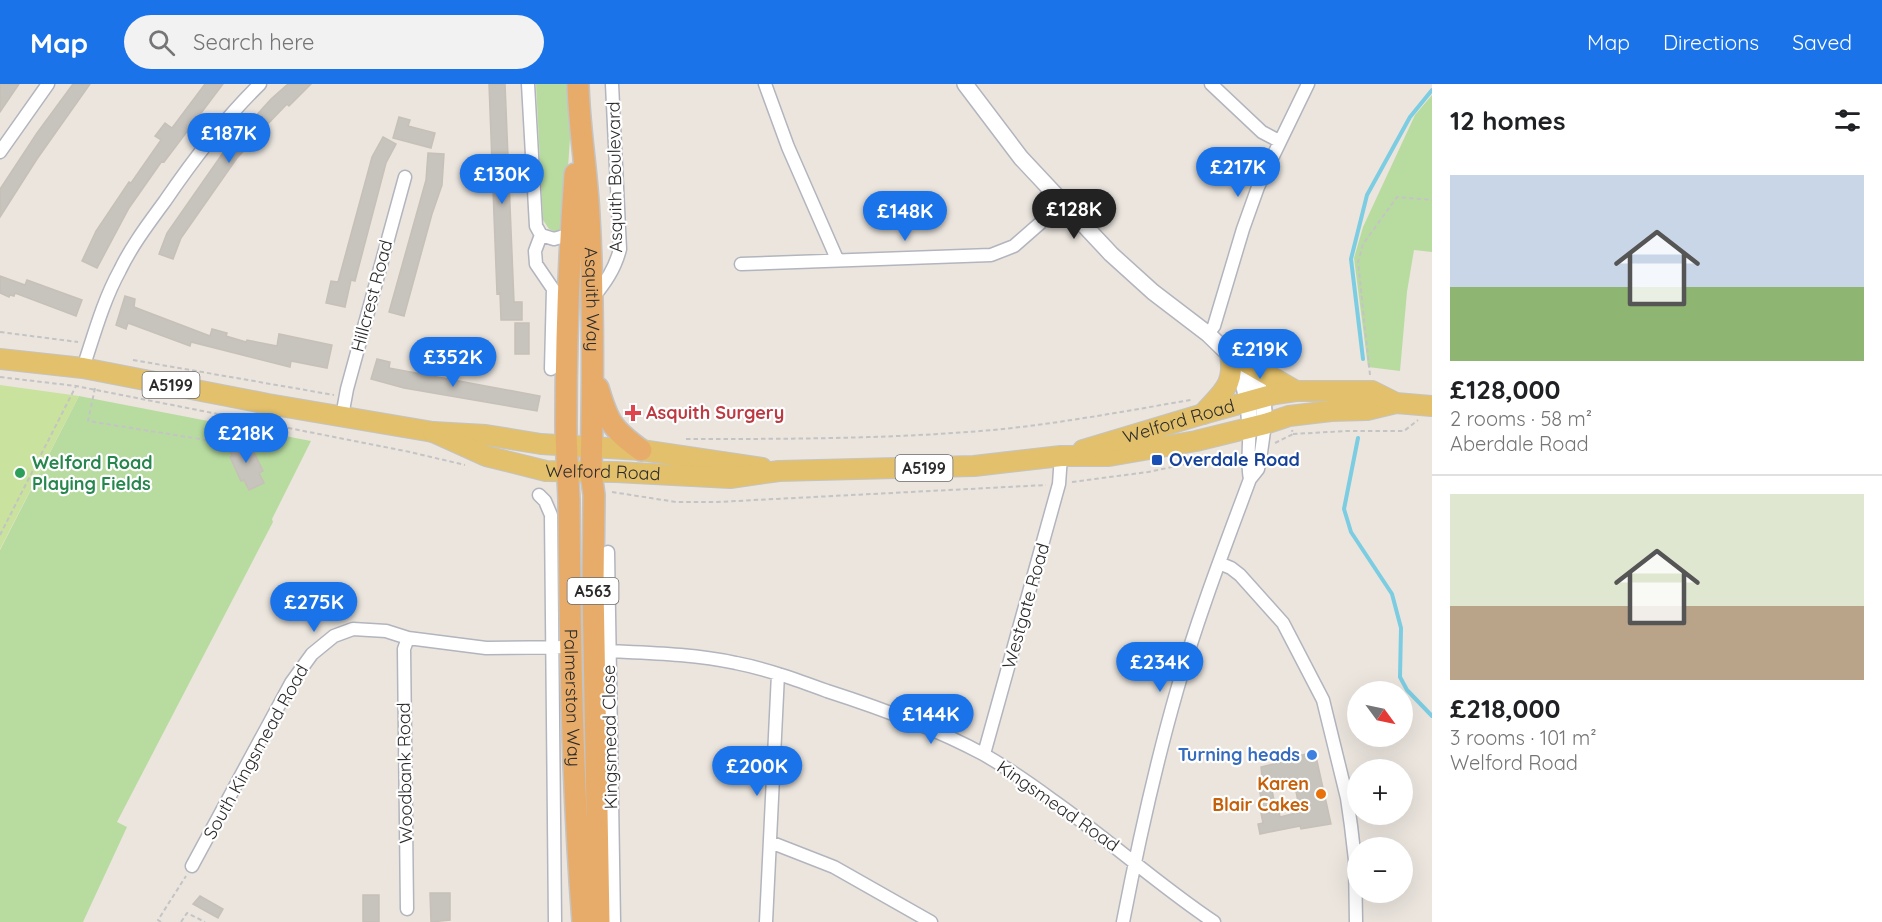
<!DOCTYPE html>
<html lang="en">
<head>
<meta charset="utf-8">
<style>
	body { margin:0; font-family:Quicksand,sans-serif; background:#f2f2f2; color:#202124; height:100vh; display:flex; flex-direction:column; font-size:22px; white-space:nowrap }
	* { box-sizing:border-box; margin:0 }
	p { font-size:20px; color:#757577 }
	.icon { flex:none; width:33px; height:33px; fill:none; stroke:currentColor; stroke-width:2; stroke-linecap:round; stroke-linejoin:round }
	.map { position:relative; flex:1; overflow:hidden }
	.sheet { display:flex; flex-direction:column; background:#fff; width:450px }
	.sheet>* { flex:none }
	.needle { width:39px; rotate:123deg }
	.controls { position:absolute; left:1347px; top:597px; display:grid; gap:12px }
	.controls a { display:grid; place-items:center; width:66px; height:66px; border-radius:50%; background:#fff; box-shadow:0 6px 24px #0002; font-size:30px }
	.price { position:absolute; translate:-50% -51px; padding:0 14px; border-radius:21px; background:#1a73e8; color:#fff; font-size:20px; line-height:39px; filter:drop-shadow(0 2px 3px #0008) }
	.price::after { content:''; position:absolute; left:50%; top:36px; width:18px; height:14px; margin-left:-9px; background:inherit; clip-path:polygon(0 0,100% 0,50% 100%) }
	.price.active { background:#222; color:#fff }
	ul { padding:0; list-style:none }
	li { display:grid; align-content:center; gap:12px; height:318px; padding:0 18px }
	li+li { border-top:2px solid #e0e0e0 }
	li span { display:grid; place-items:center; height:186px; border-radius:0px; color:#555 }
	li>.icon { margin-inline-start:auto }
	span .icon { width:108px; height:108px; fill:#fffc; stroke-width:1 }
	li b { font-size:26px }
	h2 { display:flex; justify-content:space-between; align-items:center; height:72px; padding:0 18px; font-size:26px }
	header { display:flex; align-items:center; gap:36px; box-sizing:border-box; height:84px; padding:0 30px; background:#1a73e8; color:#fff }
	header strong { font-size:28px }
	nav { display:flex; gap:33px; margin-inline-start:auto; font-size:21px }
	.search { width:420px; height:54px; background:#f2f2f2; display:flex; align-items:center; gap:15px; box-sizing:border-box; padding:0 21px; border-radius:33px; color:#757577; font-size:22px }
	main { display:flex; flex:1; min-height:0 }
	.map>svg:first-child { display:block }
</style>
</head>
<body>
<header>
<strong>Map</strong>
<div class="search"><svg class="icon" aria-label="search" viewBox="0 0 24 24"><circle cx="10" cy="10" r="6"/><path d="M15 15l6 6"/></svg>Search here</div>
<nav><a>Map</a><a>Directions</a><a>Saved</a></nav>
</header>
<main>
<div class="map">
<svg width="1432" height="838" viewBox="0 0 1432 838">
	<rect width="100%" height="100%" fill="#ebe5de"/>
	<path fill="#b8dca0" d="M536 0H568L571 40 564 142 558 149 549 145 543 136Z
		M1432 11V168L1414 166 1407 208 1400 287 1368 283 1354 174 1363 143 1415 31Z
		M79 312 311 357 272 435 273 438 117 738 127 743 83 838H0V466Z"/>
	<path fill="#c9e29d" d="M0 301 79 312 0 465Z"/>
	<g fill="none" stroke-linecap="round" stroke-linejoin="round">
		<path stroke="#7ccde2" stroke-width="4" d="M1363 275 1351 175 1367 111 1410 33 1432 6
			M1358 354 1344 425 1351 448 1392 510 1401 544 1400 593 1407 606 1432 632"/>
	</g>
	<path fill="#c7c3bd" stroke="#c6c0b8" stroke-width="1.5" fill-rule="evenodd" d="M0 0H19L0 28Z
		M73 0H90L37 75 0 133V105L37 49Z
		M205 0H223L164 78 162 77 129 124 97 184 82 177 96 147 129 98 131 99 161 56 155 52 165 39 172 44Z
		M288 0H311L289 22 287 20 262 46 267 50 258 60 254 56 237 74 181 154 173 175 159 170 167 149 225 66 271 15Z
		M489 0H505L514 218H522V236H501L500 209 497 210Z
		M399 33 410 36 408 42 435 49 431 64 393 54Z
		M383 53 396 60 386 79 355 197 351 196 345 223 326 219 331 197 338 198 372 73Z
		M428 69 444 70 442 101 432 130 404 232 389 228 426 96Z
		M0 192 25 201 27 196 82 216 76 232 15 209 14 212 10 211 9 213 0 209Z
		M125 212 135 215 134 223 210 252 212 245 227 249 226 252 246 258 247 256 277 262 279 250 332 261 327 284 291 277 290 283 191 258 190 262 128 239 126 245 116 241Z
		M515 239H529V270H515Z
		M377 275 390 278 389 284 540 312 537 327 404 304 371 295Z
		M242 354 247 364 251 362 263 387 259 389 264 399 249 406 244 396 241 397 230 373 232 372 227 361Z
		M1315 668 1331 740 1301 745 1300 742 1260 750 1258 740 1263 739 1260 724H1263L1257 694 1262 693 1261 683 1303 673 1302 671ZM1295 702 1300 728 1280 733 1279 727H1276L1272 706Z
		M430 809H450V836L431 838Z
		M363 811H379V838H363Z
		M200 812 223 825 218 834 193 820Z"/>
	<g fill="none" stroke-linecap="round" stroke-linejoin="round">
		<defs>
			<path id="minor" d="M528 0 536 142 541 151 535 167 536 180 553 205 551 285
				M765 0 788 63 837 175
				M1211 0 1262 48 1279 57
				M0 68 48 0
				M541 151 554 155 571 150
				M741 180 991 171 1014 162 1062 120
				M592 215C605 199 615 185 620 165L612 0
				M1208 250 1214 242 1243 145 1258 103 1308 0
				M83 284C94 251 103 217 120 186 132 161 149 139 165 117 193 76 224 35 260 0
				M342 332 347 305 405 93
				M1250 343C1249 358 1247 382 1250 395
				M539 411 545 417 551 431 555 838
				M608 468 614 838
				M1219 479 1231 484 1240 491 1283 539 1323 616 1347 714 1351 742 1355 776 1356 838
				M609 567C651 569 695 570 736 579 767 585 797 596 827 607 880 624 933 643 983 670 1006 683 1029 699 1051 715 1107 754 1157 800 1214 838
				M984 670 1059 400 1061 372
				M770 758 834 783 931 838
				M192 782 291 599 312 570 334 552 353 545 386 547 408 554 486 564 572 563
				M407 825 404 565 408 554
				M766 838 778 590
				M1123 838C1138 760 1155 683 1177 606 1197 535 1224 465 1250 395L1258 385 1260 376 1265 340"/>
			<path id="tertiary" d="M965 0 1021 74 1111 170 1153 208 1208 250 1238 279 1246 282 1255 293 1263 315 1265 340
				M1238 279 1248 319 1250 343"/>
			<g id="primary">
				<path d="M1230 269 1296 307"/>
				<path d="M0 275 83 284 268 320 433 348 486 351 541 360 641 366 762 384"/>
				<path d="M1203 330C1223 307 1235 302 1230 269"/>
				<path id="s1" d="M433 348 486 372 546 387 616 388 730 394 779 387 974 382 1061 372H1109L1196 357 1265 340 1289 332 1331 327 1367 326 1396 319"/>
				<path id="s2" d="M1083 366 1203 330 1275 310 1296 307H1372L1396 319 1432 322"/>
			</g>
			<g id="trunk">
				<path id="s3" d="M578 0C579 44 587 88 589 132 594 218 593 303 591 389L594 411 593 502 599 838"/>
				<path id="s4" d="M575 90C569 173 566 256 566 339 566 365 568 391 569 416 570 557 572 698 583 838"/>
				<path d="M598 304C608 338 612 345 641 366"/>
			</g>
		</defs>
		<use href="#minor" stroke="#b2b5bd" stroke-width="15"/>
		<use href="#tertiary" stroke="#b2b5bd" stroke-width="18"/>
		<use href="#primary" stroke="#c4c4c4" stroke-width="22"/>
		<use href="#trunk" stroke="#c4c4c4" stroke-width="24"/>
		<path stroke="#c4c4c4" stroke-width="2" stroke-dasharray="4.5 3" stroke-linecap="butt" d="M0 248 78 258
			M133 276 334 311
			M1370 291 1358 178 1363 160 1397 113 1432 116
			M0 293 76 302 410 368 465 381
			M95 304 88 337 218 358
			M1293 350 1346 347H1404L1418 336
			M686 355C788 355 890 355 992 346 1058 340 1125 327 1191 316
			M1275 359 1293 350 1292 346
			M1072 398 1148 388 1230 371
			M612 408 676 418H717L1046 401
			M0 451 76 302
			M161 838 158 836 186 792
			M181 838 187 829 205 838"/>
		<use href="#minor" stroke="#fff" stroke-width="12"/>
		<use href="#tertiary" stroke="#fff" stroke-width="15"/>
		<use href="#primary" stroke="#e2c06c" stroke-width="20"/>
		<use href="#trunk" stroke="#e8ac6a" stroke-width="21"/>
	</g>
	<path fill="#e0444e" stroke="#fff" stroke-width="2" d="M630 320h6v6h6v6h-6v6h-6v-6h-6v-6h6z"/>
	<rect fill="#1a4fb4" stroke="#fff" stroke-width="2" x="1151" y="370" width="12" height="12" rx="3"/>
	<circle fill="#2e9e5b" stroke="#fff" stroke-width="2" cx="20" cy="389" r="6"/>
	<circle fill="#3f7fe0" stroke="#fff" stroke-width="2" cx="1312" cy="671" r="6"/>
	<circle fill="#e8710a" stroke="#fff" stroke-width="2" cx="1321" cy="710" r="6"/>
	<g text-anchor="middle" stroke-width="4.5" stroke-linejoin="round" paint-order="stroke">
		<g fill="#fff" stroke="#6b6b6b" stroke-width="1.5">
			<rect x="142.5" y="288" width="57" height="26" rx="4.5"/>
			<rect x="895.5" y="371" width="57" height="26" rx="4.5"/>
			<rect x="567.5" y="494" width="51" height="26" rx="4.5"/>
		</g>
		<g font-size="16" font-weight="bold" fill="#2b2b2b">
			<text x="171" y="307">A5199</text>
			<text x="924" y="390">A5199</text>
			<text x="593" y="513">A563</text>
		</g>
		<g font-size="18" fill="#2b2b2b" stroke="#fff">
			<text transform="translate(615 93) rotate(-91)" y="6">Asquith Boulevard</text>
			<text transform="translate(372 212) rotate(-75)" y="6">Hillcrest Road</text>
			<text dy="6" stroke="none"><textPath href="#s3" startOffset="216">Asquith Way</textPath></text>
			<text dy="6" stroke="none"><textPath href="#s2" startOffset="100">Welford Road</textPath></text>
			<text dy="6" stroke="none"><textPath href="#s1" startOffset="177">Welford Road</textPath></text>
			<text transform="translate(1026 522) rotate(-74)" y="6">Westgate Road</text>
			<text dy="6" stroke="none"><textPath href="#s4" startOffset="524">Palmerston Way</textPath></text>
			<text transform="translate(610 653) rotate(-91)" y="6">Kingsmead Close</text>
			<text transform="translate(256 668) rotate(-61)" y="6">South Kingsmead Road</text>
			<text transform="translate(405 689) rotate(-91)" y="6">Woodbank Road</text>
			<text transform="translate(1058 722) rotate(35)" y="6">Kingsmead Road</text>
		</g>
		<g font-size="18" font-weight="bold" fill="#be3a42" stroke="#fff" text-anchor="start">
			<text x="646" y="335">Asquith Surgery</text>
		</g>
		<g font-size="18" font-weight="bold" fill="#164399" stroke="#fff" text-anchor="start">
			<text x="1169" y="382">Overdale Road</text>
		</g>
		<g font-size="18" font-weight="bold" fill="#27864d" stroke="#fff" text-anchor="start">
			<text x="32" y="385">Welford Road<tspan x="32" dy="21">Playing Fields</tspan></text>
		</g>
		<g font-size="18" font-weight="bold" fill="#366cbe" stroke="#fff" text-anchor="end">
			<text x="1300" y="677">Turning heads</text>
		</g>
		<g font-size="18" font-weight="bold" fill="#c56008" stroke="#fff" text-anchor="end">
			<text x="1309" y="706">Karen<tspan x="1309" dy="21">Blair Cakes</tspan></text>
		</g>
	</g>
</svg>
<div class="controls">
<a><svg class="needle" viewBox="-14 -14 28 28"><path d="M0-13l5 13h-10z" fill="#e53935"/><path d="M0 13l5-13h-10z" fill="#757577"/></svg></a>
<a>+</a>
<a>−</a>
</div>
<b class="price" style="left:229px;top:80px">£187K</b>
<b class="price" style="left:1238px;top:114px">£217K</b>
<b class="price" style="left:502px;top:121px">£130K</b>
<b class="price active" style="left:1074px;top:156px">£128K</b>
<b class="price" style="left:905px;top:158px">£148K</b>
<b class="price" style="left:1260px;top:296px">£219K</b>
<b class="price" style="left:453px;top:304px">£352K</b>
<b class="price" style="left:246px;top:380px">£218K</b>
<b class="price" style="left:314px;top:549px">£275K</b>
<b class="price" style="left:1160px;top:609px">£234K</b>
<b class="price" style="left:931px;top:661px">£144K</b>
<b class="price" style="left:757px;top:713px">£200K</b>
</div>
<section class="sheet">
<h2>12 homes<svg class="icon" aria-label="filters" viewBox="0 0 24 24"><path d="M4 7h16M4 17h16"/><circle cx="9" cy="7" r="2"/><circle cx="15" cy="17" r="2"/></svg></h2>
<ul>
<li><span style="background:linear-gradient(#c9d6e8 60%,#8fb573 0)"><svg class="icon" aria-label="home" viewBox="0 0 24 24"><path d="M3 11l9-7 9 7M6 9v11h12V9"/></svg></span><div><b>£128,000</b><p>2 rooms · 58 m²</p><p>Aberdale Road</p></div></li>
<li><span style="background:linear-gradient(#dfe7d0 60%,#b9a48a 0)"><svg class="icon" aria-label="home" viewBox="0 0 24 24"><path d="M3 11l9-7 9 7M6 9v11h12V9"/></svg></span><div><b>£218,000</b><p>3 rooms · 101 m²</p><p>Welford Road</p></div></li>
</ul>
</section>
</main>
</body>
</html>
